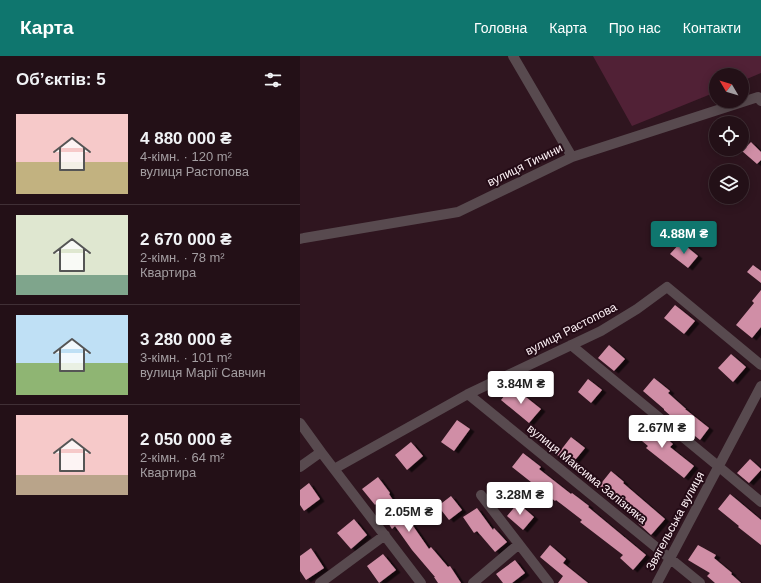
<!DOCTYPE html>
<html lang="uk">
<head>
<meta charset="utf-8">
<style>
	body { margin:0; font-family:Helvetica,sans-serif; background:#2f1e24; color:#f1f3f6; height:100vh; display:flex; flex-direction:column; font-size:15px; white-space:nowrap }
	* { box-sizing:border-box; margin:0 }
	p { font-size:13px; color:#a39da1 }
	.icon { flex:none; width:22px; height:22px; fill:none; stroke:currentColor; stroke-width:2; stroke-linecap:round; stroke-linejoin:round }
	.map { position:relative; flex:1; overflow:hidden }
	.drawer { display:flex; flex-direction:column; background:#231017; width:300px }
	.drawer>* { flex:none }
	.needle { width:26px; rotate:308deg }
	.buttons { position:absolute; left:409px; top:12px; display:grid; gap:8px }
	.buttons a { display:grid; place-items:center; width:40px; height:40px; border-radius:50%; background:#231017; box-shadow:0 2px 10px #0003,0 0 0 1px #403036; font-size:20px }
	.price { position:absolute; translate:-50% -34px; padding:0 9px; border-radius:4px; background:#fff; color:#222; font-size:13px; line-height:26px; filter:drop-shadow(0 1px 2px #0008) }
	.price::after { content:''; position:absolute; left:50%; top:24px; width:12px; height:9px; margin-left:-6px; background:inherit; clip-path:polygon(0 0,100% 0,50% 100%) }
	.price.selected { background:#0f766e; color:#fff }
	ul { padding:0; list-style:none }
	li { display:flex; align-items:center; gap:12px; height:100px; padding:0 16px }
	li+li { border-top:1px solid #403036 }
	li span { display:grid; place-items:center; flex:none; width:112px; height:80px; border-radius:0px; color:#555 }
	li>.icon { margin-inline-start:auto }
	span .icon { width:48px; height:48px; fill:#fffc; stroke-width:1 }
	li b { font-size:17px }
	h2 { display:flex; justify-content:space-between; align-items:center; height:48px; padding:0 16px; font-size:17px }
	header { display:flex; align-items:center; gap:24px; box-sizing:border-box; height:56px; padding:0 20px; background:#0f766e; color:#fff }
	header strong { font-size:19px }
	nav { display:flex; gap:22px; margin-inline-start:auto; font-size:14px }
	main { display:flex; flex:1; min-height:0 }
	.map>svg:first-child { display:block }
</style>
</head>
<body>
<header>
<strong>Карта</strong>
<nav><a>Головна</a><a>Карта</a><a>Про нас</a><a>Контакти</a></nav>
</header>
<main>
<section class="drawer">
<h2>Об’єктів: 5<svg class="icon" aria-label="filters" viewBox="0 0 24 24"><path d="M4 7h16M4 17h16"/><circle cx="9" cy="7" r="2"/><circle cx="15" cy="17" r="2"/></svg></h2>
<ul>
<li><span style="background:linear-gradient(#f6c9c9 60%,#c2b280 0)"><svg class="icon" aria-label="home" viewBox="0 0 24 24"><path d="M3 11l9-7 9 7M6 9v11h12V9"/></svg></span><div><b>4 880 000 ₴</b><p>4-кімн. · 120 m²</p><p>вулиця Растопова</p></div></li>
<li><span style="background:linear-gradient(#dfe7d0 75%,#7fa58c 0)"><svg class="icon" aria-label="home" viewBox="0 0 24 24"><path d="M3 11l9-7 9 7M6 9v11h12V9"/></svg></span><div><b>2 670 000 ₴</b><p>2-кімн. · 78 m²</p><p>Квартира</p></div></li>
<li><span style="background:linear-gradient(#bfe0f5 60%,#8fb573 0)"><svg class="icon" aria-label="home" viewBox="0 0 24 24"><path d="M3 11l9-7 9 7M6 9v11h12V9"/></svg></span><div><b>3 280 000 ₴</b><p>3-кімн. · 101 m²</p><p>вулиця Марії Савчин</p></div></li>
<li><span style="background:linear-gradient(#f6c9c9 75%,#b9a48a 0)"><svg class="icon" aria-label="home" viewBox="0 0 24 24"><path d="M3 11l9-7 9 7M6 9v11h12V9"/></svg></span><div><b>2 050 000 ₴</b><p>2-кімн. · 64 m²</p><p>Квартира</p></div></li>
</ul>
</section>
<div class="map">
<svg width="461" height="527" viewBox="0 0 461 527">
	<defs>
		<filter id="shadow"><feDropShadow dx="4.5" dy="2.5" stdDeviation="0" flood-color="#0009"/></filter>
	</defs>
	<rect width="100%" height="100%" fill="#2f151f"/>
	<path fill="#512136" d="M293 0H461V17L442 25V19H416V36L332 70Z"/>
	<path fill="#d08ea6" filter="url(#shadow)" d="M451 86 461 96V104L457 108 442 95Z
		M381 186 398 200 388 212 370 198Z
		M453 209 461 215V227L447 216Z
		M461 234V271L452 282 436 269 454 247 452 245Z
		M375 249 395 265 384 278 364 262Z
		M309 289 325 303 314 315 298 302Z
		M431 298 446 311 433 326 418 312Z
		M354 322 370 335 368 337 386 353H385L409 372 400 384 381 369 364 354V353L343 335Z
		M288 323 302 334 291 347 278 336Z
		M212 330 241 353 229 367 201 344Z
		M339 363 357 378 359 376 373 388 370 391 394 410 384 422 346 392 348 390 330 375Z
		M157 364 170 373 154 395 141 386Z
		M271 381 285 392 271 409 257 399Z
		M111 386 123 400 107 414 95 399Z
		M223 397 241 411 239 413 271 438 272 437 289 450 288 451 346 499 333 514 320 502 323 499 280 466 282 464 256 444 255 445 212 411Z
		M450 403 461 413V414L449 427 437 417Z
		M311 415 324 426 323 427 365 463 351 479 338 467 339 466 316 446 317 445 299 430Z
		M78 421 90 437 89 438 109 468 111 467 129 493 131 491 148 511 150 510 161 527H138L134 521H135L112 494 95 470 92 473 76 448 75 449 62 433Z
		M9 427 20 443 4 455 0 449V434Z
		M430 438 461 464V489L438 471 439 470 418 453Z
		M151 440 162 454 149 464 138 450Z
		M218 447 234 461 223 474 207 460Z
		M177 452 193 474 194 472 207 486 195 496 177 475 174 477 163 461Z
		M54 463 67 479 51 493 37 477Z
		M250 489 266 503 263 507 288 527H258L263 520 240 501Z
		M398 489 416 499 414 502 432 517 431 518 441 527H415L407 520 410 517 388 504Z
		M11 492 24 512 6 524 0 515V500Z
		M83 498 96 514 79 527 67 510Z
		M215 504 225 517 212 527H203L196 518Z"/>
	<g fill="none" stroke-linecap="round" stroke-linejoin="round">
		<path stroke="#584a4f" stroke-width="10" d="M213 0 272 101
			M0 183 4 182 158 156 272 101 458 41 461 45
			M271 289 418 410 461 446
			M168 338 400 527
			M0 367 21 396 121 527
			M0 411 21 396
			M34 413 168 338 301 275 337 253 367 231 461 309
			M181 439 249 527
			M20 527 85 479
			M173 527 219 488
			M357 527 461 330"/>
	</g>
	<g text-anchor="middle" stroke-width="4" stroke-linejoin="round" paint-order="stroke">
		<g font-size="12" fill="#fdf1f5" stroke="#240b16">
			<text transform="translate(225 109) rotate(-26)" y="4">вулиця Тичини</text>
			<text transform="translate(271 273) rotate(-27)" y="4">вулиця Растопова</text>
			<text transform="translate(287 418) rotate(39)" y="4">вулиця Максима Залізняка</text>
			<text transform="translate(375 465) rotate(-62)" y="4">Звягельська вулиця</text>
		</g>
	</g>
</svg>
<div class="buttons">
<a><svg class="needle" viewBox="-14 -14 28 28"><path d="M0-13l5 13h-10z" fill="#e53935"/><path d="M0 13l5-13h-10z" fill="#a39da1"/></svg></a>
<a><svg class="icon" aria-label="locate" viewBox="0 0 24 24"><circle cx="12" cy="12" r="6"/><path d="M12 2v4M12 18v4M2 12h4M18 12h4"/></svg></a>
<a><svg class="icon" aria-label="layers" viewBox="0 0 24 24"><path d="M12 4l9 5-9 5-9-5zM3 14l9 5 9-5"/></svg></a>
</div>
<b class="price selected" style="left:384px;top:199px">4.88M ₴</b>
<b class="price" style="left:221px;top:349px">3.84M ₴</b>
<b class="price" style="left:362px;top:393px">2.67M ₴</b>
<b class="price" style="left:220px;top:460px">3.28M ₴</b>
<b class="price" style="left:109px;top:477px">2.05M ₴</b>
</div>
</main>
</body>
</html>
